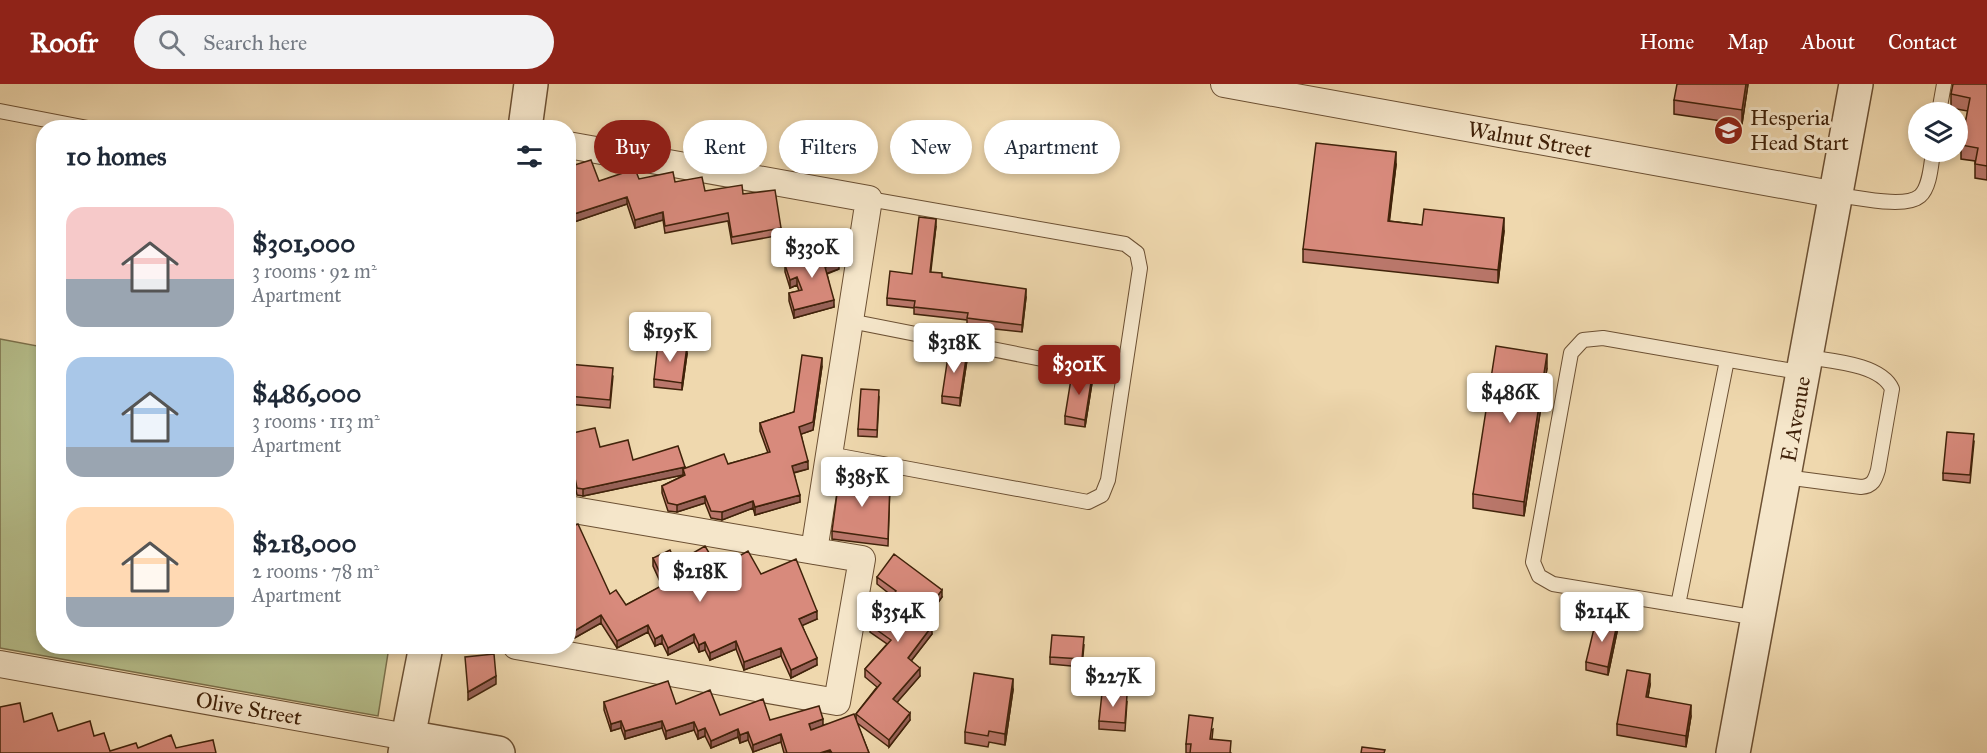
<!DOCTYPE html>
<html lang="en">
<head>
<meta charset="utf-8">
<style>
	body { margin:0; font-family:"IM FELL Great Primer",serif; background:#f2f2f3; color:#1f2937; height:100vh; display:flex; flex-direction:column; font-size:22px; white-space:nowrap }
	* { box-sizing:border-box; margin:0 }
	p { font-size:20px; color:#747a83 }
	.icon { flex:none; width:33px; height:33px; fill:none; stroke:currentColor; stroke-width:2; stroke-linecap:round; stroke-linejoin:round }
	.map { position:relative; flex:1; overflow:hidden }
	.panel { position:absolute; left:36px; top:36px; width:540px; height:534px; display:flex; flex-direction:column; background:#fff; border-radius:24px; box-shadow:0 3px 9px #0003 }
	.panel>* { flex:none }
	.top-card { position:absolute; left:594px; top:36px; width:570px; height:54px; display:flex; gap:12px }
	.controls { position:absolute; left:1908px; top:18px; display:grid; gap:12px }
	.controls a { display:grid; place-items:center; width:60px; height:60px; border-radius:50%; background:#fff; box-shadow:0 3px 9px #0003; font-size:30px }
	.price { position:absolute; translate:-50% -51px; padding:0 14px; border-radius:6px; background:#fff; color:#222; font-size:20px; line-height:39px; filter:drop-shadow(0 2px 3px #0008) }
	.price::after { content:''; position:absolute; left:50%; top:36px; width:18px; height:14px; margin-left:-9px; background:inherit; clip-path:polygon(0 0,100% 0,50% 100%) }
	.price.on { background:#8f2418; color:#fff }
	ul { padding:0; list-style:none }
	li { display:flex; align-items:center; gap:18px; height:150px; padding:0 30px }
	li span { display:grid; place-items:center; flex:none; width:168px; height:120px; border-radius:18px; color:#555 }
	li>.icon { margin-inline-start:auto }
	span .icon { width:72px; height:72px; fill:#fffc; stroke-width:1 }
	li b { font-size:26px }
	h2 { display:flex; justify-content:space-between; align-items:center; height:72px; padding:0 30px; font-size:26px }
	.pill { padding:0 21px; border-radius:27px; background:#fff; box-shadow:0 3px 9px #0003; font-size:21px; line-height:54px }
	.pill.on { background:#8f2418; color:#fff }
	header { display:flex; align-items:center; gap:36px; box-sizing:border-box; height:84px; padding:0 30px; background:#8f2418; color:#fff }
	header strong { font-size:28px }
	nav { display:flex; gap:33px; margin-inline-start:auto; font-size:21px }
	.search { width:420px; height:54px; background:#f2f2f3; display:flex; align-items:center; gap:15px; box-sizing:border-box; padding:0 21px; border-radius:33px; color:#747a83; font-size:22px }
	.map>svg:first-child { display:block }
</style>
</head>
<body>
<header>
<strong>Roofr</strong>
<div class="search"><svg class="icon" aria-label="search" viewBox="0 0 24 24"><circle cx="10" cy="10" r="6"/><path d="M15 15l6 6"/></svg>Search here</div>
<nav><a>Home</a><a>Map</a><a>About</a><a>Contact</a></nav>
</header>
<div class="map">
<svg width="1987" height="669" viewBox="0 0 1987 669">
	<rect width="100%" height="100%" fill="#efd8ae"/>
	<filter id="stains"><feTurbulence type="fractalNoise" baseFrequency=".00333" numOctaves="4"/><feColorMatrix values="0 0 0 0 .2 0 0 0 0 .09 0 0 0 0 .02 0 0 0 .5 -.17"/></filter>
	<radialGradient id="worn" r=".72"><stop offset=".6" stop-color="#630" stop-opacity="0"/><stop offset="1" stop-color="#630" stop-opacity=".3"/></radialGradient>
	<path fill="#b6bf8c" stroke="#7b704b" stroke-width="1.5" d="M0 255 43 263 44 562 389 563 378 632 0 564Z"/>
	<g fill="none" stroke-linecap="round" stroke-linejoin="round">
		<defs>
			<path id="service" d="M0 27 88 44
				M1939 28 1944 0
				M1837 111C1856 113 1905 125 1920 112 1930 103 1931 81 1933 68
				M850 237 1123 291
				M829 370 1088 418 1102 411 1108 396 1140 184 1137 169 1125 160 869 115
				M1785 393 1861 403C1873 402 1875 396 1878 386L1892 305C1881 280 1831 277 1807 273
				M1678 521 1727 276
				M1758 534 1553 500 1539 492 1533 478 1571 269 1583 256 1603 254 1804 289"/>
			<path id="minor" d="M1224 0 1837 111
				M568 425 814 467
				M516 562 837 618 862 475 814 467 869 115 568 61
				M0 580 407 653"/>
			<path id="tertiary" d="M525 44 531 0
				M407 653 498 669
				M405 669 426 562
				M1733 669 1856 0"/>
		</defs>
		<use href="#service" stroke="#6c5033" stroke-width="16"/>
		<use href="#minor" stroke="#6c5033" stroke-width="28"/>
		<use href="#tertiary" stroke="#6c5033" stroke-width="36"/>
		<use href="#service" stroke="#f5e6ca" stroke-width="14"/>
		<use href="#minor" stroke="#f5e6ca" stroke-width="26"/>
		<use href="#tertiary" stroke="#f5e6ca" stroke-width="33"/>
	</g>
	<path fill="#ba776b" stroke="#40220a" stroke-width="1.5" d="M1748 0 1742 40 1674 30V16Z
		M1987 0V96L1975 94V77L1961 75V61L1968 27 1951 24V10Z
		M1396 81 1389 137 1422 141 1504 147 1498 199 1303 178V165Z
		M568 83 599 97 639 95 675 98 705 107 743 110 781 144V151L732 160 728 137 665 149 663 136 635 144 627 120 574 138 571 127H568Z
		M936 142 930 188 942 193 1026 213 1022 248 967 242V236L914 230V224L887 221V214L912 190Z
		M785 181 839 185 827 190 834 223 794 234 789 217V209L799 207 797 201 790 204 785 188Z
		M687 270 682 306 654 303V295Z
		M967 276 960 322 942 319V312Z
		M568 280 613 292 610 324 568 320Z
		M822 282 813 346 801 350 808 385 794 389 800 418 755 431 753 424 722 436 711 434 705 419 677 428 668 427 662 409V402L683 392V391L583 412 577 411 574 396 568 350 633 376 685 385 728 380 768 369 760 347V339L794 328Z
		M1547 284 1524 432 1473 424V410Z
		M1092 299 1085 343 1065 340V332Z
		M879 314 877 353 858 352V345Z
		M1974 358 1970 399 1943 396V389Z
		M890 399 888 462 832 455V447Z
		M568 444 610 510 626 521 662 502 653 482V474L676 479 761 490 817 535 802 541 817 581 791 594 781 572 744 586 736 565 710 576 705 566 699 568 694 558 668 571 662 559 655 562 648 548 617 564 601 539 571 556H568Z
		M877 493 942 513 925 537 932 550 911 577 920 592 897 618 910 636 889 663 857 639 869 669H784L781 658 753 668 748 656 740 659 738 653 711 664 705 652 698 655 694 646 666 655 662 644 625 655 621 644 611 647 604 626V618L676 620 720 631 823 641 856 635V630L877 603 865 593V585L887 560 870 548V541L892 512 877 500Z
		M1617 548 1608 591 1586 586V578Z
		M1084 561 1082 583 1050 580V573Z
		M1650 601 1648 613 1691 632 1686 663 1617 651V640Z
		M1013 606 1005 661 989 658 988 663 965 659V648Z
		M1127 618 1125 647 1099 645V637Z
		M1213 645 1212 655 1231 669H1186V660Z"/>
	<path fill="#976157" stroke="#40220a" stroke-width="1.5" d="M1746 0H1748L1742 40V26Z
		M1396 68V81L1388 150V137Z
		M627 113V120L574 138V130Z
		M571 119V127H568V120Z
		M663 128V136L635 144V136Z
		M1504 134V147L1498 199V186Z
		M936 135V142L930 195V188Z
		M839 178V185L825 190V183Z
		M797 193V201L790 204V196Z
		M1026 205V213L1022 248V241Z
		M834 216V223L794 234V226Z
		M687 262V270L682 306V299Z
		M967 268V276L960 322V314Z
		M1547 270V284L1524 432V418Z
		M822 274V282L813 346 799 351V343Z
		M1092 292V299L1085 343V336Z
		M808 377V385L792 389V382Z
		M685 383V390L683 385V391L583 412V405Z
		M574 389V396L568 397V390Z
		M800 411V418L755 431V423Z
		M705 412V419L677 428V421Z
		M753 417V424L722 436V428Z
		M942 506V513L921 542V534Z
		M817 527V535L799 543V535Z
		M601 531V539L571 556V549Z
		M1617 540V548L1608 591V583Z
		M648 541V548L617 564V557Z
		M932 542V550L908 581V574Z
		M694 550V558L668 571V564Z
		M662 551V559L655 562V555Z
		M736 557V565L710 576V569Z
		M705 558V566L699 568V561Z
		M781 564V572L744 586V578Z
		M817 574V581L791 594V586Z
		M920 584V592L893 623V615Z
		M1650 590V601L1646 624V613Z
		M496 592V600L468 616V608Z
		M1013 595V606L1005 661V650Z
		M1691 621V632L1686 663V652Z
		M910 629V636L889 663V656Z
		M823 635V642L809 647V640Z
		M621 637V644L611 647V640Z
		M662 637V644L625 655V647Z
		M694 638V646L666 655V647Z
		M705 644V652L698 655V647Z
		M738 645V653L711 664V657Z
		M748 648V656L740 659V651Z
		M781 650V658L753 668V661Z
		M830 666V669H820Z"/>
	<path fill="#d88a7c" stroke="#40220a" stroke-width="1.5" d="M1677 0H1746L1742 26 1674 16Z
		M1953 0H1987V82L1975 80 1978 64 1961 61 1970 14 1951 10Z
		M1316 59 1396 68 1388 137 1422 141 1424 125 1504 134 1498 186 1303 165Z
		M591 76 599 97 635 85 639 95 673 88 675 98 702 93 705 107 742 101 743 110 775 106 781 144 732 153 728 129 665 142 663 128 635 136 627 113 574 130 571 119 568 120V83Z
		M919 133 936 135 930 188 942 189V193L1026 205 1022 241 967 234 968 229 914 223 915 217 887 214 890 187 912 190Z
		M833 163 839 178 825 183 834 216 794 226 789 209 802 206 797 193 790 196 785 181Z
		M658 259 687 262 682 299 654 295Z
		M1496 262 1547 270 1524 418 1473 410Z
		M949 266 967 268 960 314 942 312Z
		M802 271 822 274 813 338 799 343 808 377 792 382 800 411 755 423 753 417 722 428 711 427 705 412 677 421 668 419 662 402 685 391 683 385 724 370 728 380 770 368 760 339 794 328Z
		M568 280 613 284 610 316 568 312Z
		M1072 289 1092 292 1085 336 1065 332Z
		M861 305 879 306 877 346 858 345Z
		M595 344 600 363 628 356 633 376 678 362 685 383 583 405 577 404 574 389 568 390V350Z
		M1947 348 1974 350 1970 391 1943 389Z
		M839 395 890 399 888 455 832 447Z
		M578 440 610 510 616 506 626 521 665 500 653 474 670 466 676 479 705 462 718 484 748 467 761 490 796 475 817 527 799 535 817 574 791 586 781 564 744 578 736 557 710 569 705 558 699 561 694 550 668 564 662 551 655 555 648 541 617 557 601 531 571 549 568 548V444Z
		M894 470 942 506 921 534 932 542 908 574 920 584 893 615 910 629 889 656 856 630 881 599 865 585 891 556 870 541 896 507 877 493Z
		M1596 536 1617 540 1608 583 1586 578Z
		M1052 551 1084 553 1082 575 1050 573Z
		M494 570 496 592 468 608 465 573Z
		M1627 586 1650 590 1646 613 1691 621 1686 652 1617 640Z
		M974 589 1013 595 1005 650 989 647 988 652 965 648Z
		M668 597 676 620 710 606 720 631 763 615 770 636 819 622 823 635 809 640 811 646 854 630 869 669H832L830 666 820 669H787L781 650 753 661 748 648 740 651 738 645 711 657 705 644 698 647 694 638 666 647 662 637 625 647 621 637 611 640 604 618Z
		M1102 609 1127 611 1125 639 1099 637Z
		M20 619 24 638 52 629 58 647 90 637 94 652 104 649 110 667 136 659 138 664 171 651 176 664 213 656 216 669H0V623Z
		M1189 631 1213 634 1210 655 1231 657 1230 669H1190L1191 660H1186Z
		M1362 663 1385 666 1384 669H1361Z"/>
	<defs>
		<symbol id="school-disc" viewBox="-11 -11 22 22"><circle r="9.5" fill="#8f2418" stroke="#f5e6ca"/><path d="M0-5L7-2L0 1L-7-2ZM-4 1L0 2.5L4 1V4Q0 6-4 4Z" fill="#fff"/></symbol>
	</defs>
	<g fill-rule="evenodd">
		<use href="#school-disc" x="1712" y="30" width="33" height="33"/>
	</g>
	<g text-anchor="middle" stroke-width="6" stroke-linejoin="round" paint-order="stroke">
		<g font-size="22" fill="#40220a" stroke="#f5e6ca" text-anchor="start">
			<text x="1750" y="41">Hesperia<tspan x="1750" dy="25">Head Start</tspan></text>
		</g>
		<g font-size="22" fill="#40220a" stroke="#f5e6ca">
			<text transform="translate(1530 55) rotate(10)" y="8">Walnut Street</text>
			<text transform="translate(1795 335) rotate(-80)" y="8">E Avenue</text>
			<text transform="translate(249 624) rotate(10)" y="8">Olive Street</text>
		</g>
	</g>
	<rect width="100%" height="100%" filter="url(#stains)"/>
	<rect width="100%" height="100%" fill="url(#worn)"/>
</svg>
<div class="controls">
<a><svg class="icon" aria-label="layers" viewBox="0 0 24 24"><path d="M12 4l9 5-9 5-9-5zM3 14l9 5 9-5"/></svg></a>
</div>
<b class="price" style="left:812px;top:195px">$330K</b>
<b class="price" style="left:670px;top:279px">$195K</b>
<b class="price" style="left:954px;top:290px">$318K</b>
<b class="price on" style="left:1079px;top:312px">$301K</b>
<b class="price" style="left:1510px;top:340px">$486K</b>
<b class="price" style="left:862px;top:424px">$385K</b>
<b class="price" style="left:700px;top:519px">$218K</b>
<b class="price" style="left:898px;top:559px">$354K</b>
<b class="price" style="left:1602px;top:559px">$214K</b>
<b class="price" style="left:1113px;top:624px">$227K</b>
<div class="top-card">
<a class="pill on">Buy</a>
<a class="pill">Rent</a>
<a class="pill">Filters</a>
<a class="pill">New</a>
<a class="pill">Apartment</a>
</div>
<section class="panel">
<h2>10 homes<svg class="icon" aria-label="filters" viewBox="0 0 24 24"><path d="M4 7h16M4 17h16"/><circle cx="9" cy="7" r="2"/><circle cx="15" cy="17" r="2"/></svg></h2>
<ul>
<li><span style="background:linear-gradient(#f6c9c9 60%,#9aa5b1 0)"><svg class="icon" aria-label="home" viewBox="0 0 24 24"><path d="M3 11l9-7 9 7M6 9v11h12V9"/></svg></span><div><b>$301,000</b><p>3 rooms · 92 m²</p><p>Apartment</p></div></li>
<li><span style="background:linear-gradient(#a9c7e8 75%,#9aa5b1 0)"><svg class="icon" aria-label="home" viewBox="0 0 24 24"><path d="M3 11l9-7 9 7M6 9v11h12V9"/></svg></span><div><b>$486,000</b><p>3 rooms · 113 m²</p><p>Apartment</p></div></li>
<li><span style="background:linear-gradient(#ffd9b3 75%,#9aa5b1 0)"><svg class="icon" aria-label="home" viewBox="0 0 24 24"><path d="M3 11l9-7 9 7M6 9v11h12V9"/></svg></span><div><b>$218,000</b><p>2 rooms · 78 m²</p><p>Apartment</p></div></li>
</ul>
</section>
</div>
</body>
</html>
